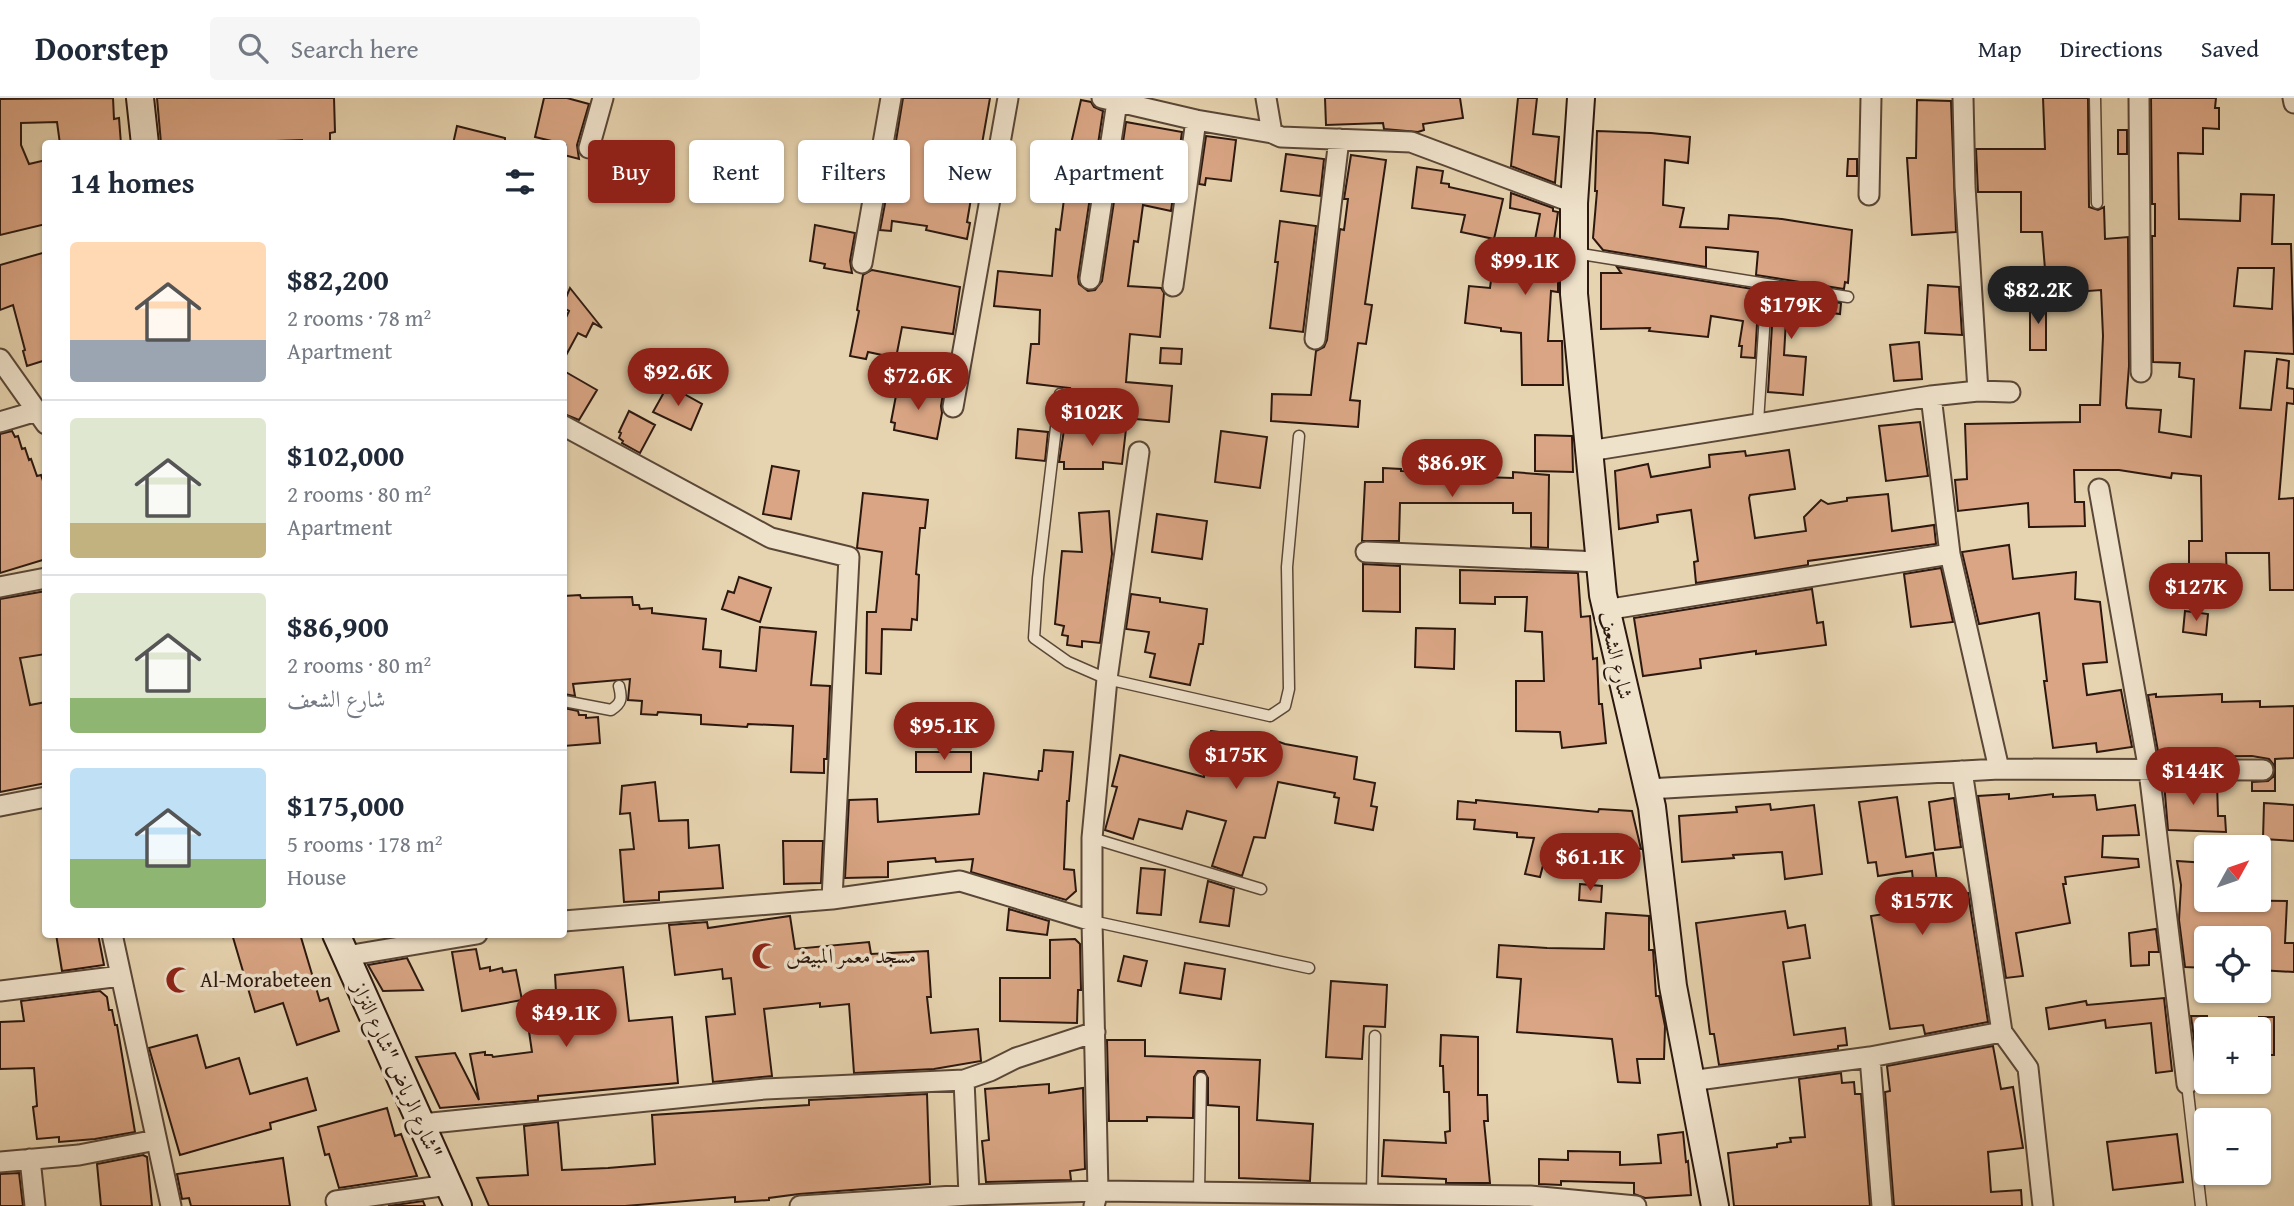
<!DOCTYPE html>
<html lang="en">
<head>
<meta charset="utf-8">
<style>
	body { margin:0; font-family:"Gentium Book Plus",Amiri,serif; background:#f6f6f7; color:#1f2937; height:100vh; display:flex; flex-direction:column; font-size:26px; white-space:nowrap }
	* { box-sizing:border-box; margin:0 }
	p { font-size:23px; color:#747a83 }
	.icon { flex:none; width:38px; height:38px; fill:none; stroke:currentColor; stroke-width:2; stroke-linecap:round; stroke-linejoin:round }
	.map { position:relative; flex:1; overflow:hidden }
	.sheet { position:absolute; left:42px; top:42px; width:525px; height:798px; display:flex; flex-direction:column; background:#fff; border-radius:7px; box-shadow:0 2px 5px #0004 }
	.sheet>* { flex:none }
	.top-card { position:absolute; left:588px; top:42px; width:665px; height:63px; display:flex; gap:14px }
	.needle { width:46px; rotate:50deg }
	.controls { position:absolute; left:2194px; top:737px; display:grid; gap:14px }
	.controls a { display:grid; place-items:center; width:77px; height:77px; border-radius:7px; background:#fff; box-shadow:0 2px 5px #0004; font-size:35px }
	.price { position:absolute; translate:-50% -60px; padding:0 16px; border-radius:24px; background:#8f2418; color:#fff; font-size:23px; line-height:46px; filter:drop-shadow(0 2px 4px #0008) }
	.price::after { content:''; position:absolute; left:50%; top:42px; width:21px; height:16px; margin-left:-10px; background:inherit; clip-path:polygon(0 0,100% 0,50% 100%) }
	.price.on { background:#222; color:#fff }
	ul { padding:0; list-style:none }
	li { display:flex; align-items:center; gap:21px; height:175px; padding:0 28px }
	li+li { border-top:2px solid #e0e1e3 }
	li span { display:grid; place-items:center; flex:none; width:196px; height:140px; border-radius:7px; color:#555 }
	li>.icon { margin-inline-start:auto }
	span .icon { width:84px; height:84px; fill:#fffc; stroke-width:1 }
	li b { font-size:30px }
	h2 { display:flex; justify-content:space-between; align-items:center; height:84px; padding:0 28px; font-size:30px }
	.tag { padding:0 24px; border-radius:7px; background:#fff; box-shadow:0 2px 5px #0004; font-size:24px; line-height:63px }
	.tag.on { background:#8f2418; color:#fff }
	header { display:flex; align-items:center; gap:42px; box-sizing:border-box; height:98px; padding:0 35px; background:#fff; border-bottom:2px solid #e0e1e3 }
	header strong { font-size:33px }
	nav { display:flex; gap:38px; margin-inline-start:auto; font-size:24px }
	.search { width:490px; height:63px; background:#f6f6f7; display:flex; align-items:center; gap:18px; box-sizing:border-box; padding:0 24px; border-radius:7px; color:#747a83; font-size:26px }
	.map>svg:first-child { display:block }
</style>
</head>
<body>
<header>
<strong>Doorstep</strong>
<div class="search"><svg class="icon" aria-label="search" viewBox="0 0 24 24"><circle cx="10" cy="10" r="6"/><path d="M15 15l6 6"/></svg>Search here</div>
<nav><a>Map</a><a>Directions</a><a>Saved</a></nav>
</header>
<div class="map">
<svg width="2294" height="1108" viewBox="0 0 2294 1108">
	<rect width="100%" height="100%" fill="#e6d3af"/>
	<filter id="stains"><feTurbulence type="fractalNoise" baseFrequency=".00286" numOctaves="4"/><feColorMatrix values="0 0 0 0 .2 0 0 0 0 .09 0 0 0 0 .02 0 0 0 .5 -.17"/></filter>
	<radialGradient id="worn" r=".72"><stop offset=".6" stop-color="#630" stop-opacity="0"/><stop offset="1" stop-color="#630" stop-opacity=".3"/></radialGradient>
	<path fill="#d9a584" stroke="#2c180f" stroke-width="2" fill-rule="evenodd" d="M113 0 114 21 119 20 121 46H60L57 24 21 25V47L29 66 46 62V126L0 137V1Z
		M157 0H334L335 34 330 35V46H302V42L248 44V46L161 45Z
		M544 0H567L589 6 577 47 579 61 564 57 566 47 564 46 535 39Z
		M903 0H990L979 63 984 64 982 78 975 77 967 124 970 125 967 141 926 132 927 128 892 123 891 133 880 132 887 95 900 97 906 57 894 55Z
		M1325 0H1460L1463 20 1423 26 1424 32 1418 34 1384 31 1383 25 1326 27Z
		M1518 0H1537L1533 36 1559 39 1555 85 1511 68Z
		M2043 0H2088L2089 109 2098 112 2104 109 2105 141 2128 139 2129 268 2126 307 2127 310 2161 312 2159 334 2191 339 2194 281 2179 279 2180 265 2153 264 2152 138H2155V106H2152L2151 0H2216L2215 10H2219V31L2203 30V56L2178 55 2179 121 2240 123 2241 96 2274 97 2272 146H2291L2294 256 2245 253 2240 310 2271 312 2277 261 2289 263 2287 290 2294 291V306L2287 305 2279 401 2294 400V492H2270L2269 455H2226L2227 482 2189 483V443H2202L2201 378 2172 375 2171 380 2119 372H2074L2075 404H2084L2085 428 2029 429 2028 405 1958 413 1955 382 1967 381 1965 326 2080 324V307H2100L2103 238 2101 192 2047 196 2042 134H2021V94H1978L1976 51H2045ZM2238 170H2274L2272 211 2234 208Z
		M1081 2 1091 4 1094 9 1103 13 1078 179 1079 186 1088 193 1095 192 1102 183 1126 24 1182 34 1171 113 1143 107 1138 144 1134 143 1128 188 1161 190 1164 195 1160 239 1130 236 1126 284 1172 288 1169 324 1124 320 1126 302 1069 295 1070 290 1027 285 1031 246H1039L1040 212 994 208 998 173 1052 178 1056 131 1060 132 1064 101 1067 102 1075 47 1071 46Z
		M1917 2 1951 3 1956 134 1912 137 1907 60H1916Z
		M457 28 505 40V46H453Z
		M2118 32H2127V56H2118Z
		M1597 33 1651 35 1690 39 1688 65 1665 62 1663 107 1684 110 1680 129 1728 131 1729 117 1782 121 1852 132 1848 185 1845 184 1844 191 1756 177 1758 154 1706 149V169L1603 152 1593 140 1597 93H1595Z
		M1206 38 1236 42 1231 83 1206 80 1205 87 1199 86Z
		M1286 56 1324 61 1320 98 1281 93Z
		M1351 57 1386 62 1365 206 1372 207 1366 246 1358 245 1350 302 1360 303 1358 329 1271 323 1272 296 1311 297 1316 253 1324 249 1327 242 1340 131 1344 132 1348 101H1344Z
		M1848 61H1857V78H1847Z
		M1417 69 1443 73 1441 85 1449 86V89L1503 101 1494 141 1461 134 1465 117 1412 110Z
		M1511 95 1553 110V113L1558 114 1553 149 1558 150V194L1551 193 1548 243H1562L1563 287H1522L1521 235 1501 233V230L1465 225 1469 188 1490 190 1496 145 1533 150 1534 147 1540 116 1510 110Z
		M1280 123 1316 128 1303 234 1270 230 1278 164H1275Z
		M815 127 855 135 850 163 852 175 824 170 825 166 810 163Z
		M46 154V262L27 268 23 253 25 252 13 207 0 212V167Z
		M1617 169 1759 192 1755 260 1741 259 1742 248H1739L1743 223 1711 218 1708 239 1649 233 1650 230 1601 231V175H1621Z
		M872 172 960 189 953 236 902 229 896 260 868 254 866 261 850 258 859 213 857 212 863 177Z
		M1928 187 1959 189 1962 237 1925 235Z
		M570 190 602 230 593 225 586 239 578 235 564 261V224L569 213 564 210V204Z
		M1774 195 1841 205 1840 216 1810 212 1808 226 1786 222 1784 257 1806 259 1803 297 1768 294Z
		M2030 205H2046V252H2030Z
		M1919 244 1922 281 1894 283 1890 247Z
		M1161 250 1182 251 1181 266 1160 265Z
		M564 273 597 292 579 322 564 316Z
		M668 287 702 306 691 332 653 314Z
		M898 287 943 296 941 308 942 315 937 341 894 332 895 325 891 324Z
		M629 313 655 327 640 355 622 345 623 343 619 340 621 335 619 334Z
		M1920 324 1928 378 1886 383 1879 328Z
		M1018 331 1048 334 1045 363 1016 360Z
		M1126 331 1122 366 1103 364V371H1064V364H1059L1064 332Z
		M12 333 15 339 18 338 22 351 25 350 29 362 31 361 37 378 41 377 46 392V461L0 475V336Z
		M1221 333 1267 339 1260 390 1215 384Z
		M1535 337 1572 338 1573 374 1535 373Z
		M1789 352 1795 391 1750 397 1749 400 1755 440 1806 433 1804 419 1821 402 1828 406 1847 403V400L1888 396 1892 433 1934 427 1936 446 1808 463V467L1696 485 1694 464 1698 463 1691 412 1657 417 1658 424 1619 431 1615 373 1648 366 1651 379 1710 369 1709 357 1745 353 1746 358Z
		M772 368 799 373 791 421 763 416Z
		M1383 370 1401 371V373L1452 374V378L1513 380V374L1549 377 1548 450 1531 449V415H1513V405H1400L1399 443H1362L1365 384H1383Z
		M863 395 928 402 925 430H920L916 476 919 477 917 522 912 521 911 532 882 531 881 576 866 575 867 514H876L882 454 857 450Z
		M1109 413 1112 456 1100 545 1082 543V549L1067 547 1068 538 1062 537 1064 528 1055 526 1062 453 1082 454 1079 415Z
		M1157 416 1207 423 1202 461 1152 454Z
		M2009 447 2013 481 2076 474 2075 501 2100 504 2107 564 2083 566 2087 597 2121 592 2132 649 2097 654 2096 645 2053 650 2044 583H2047L2039 515 1979 526 1962 454Z
		M1363 466 1400 468V514L1363 513Z
		M1941 470 1953 524 1911 529 1904 476Z
		M1460 472 1578 475 1581 519 1590 518 1593 561 1597 560 1599 606H1602L1606 645 1562 650 1560 634 1516 633V583H1544L1542 534 1525 533 1527 499H1495V506L1460 505Z
		M739 479 771 490 760 524 722 511 728 493 734 495Z
		M1812 491 1817 525 1823 524 1826 547 1756 556V553L1700 561 1701 570 1643 578 1634 520Z
		M46 493V556L20 560 30 607 46 604V685L0 694V501Z
		M1131 496 1160 500V504L1207 511 1203 546H1199L1190 587 1150 579 1155 556 1145 554 1149 534 1126 531Z
		M580 497 581 500 632 499 633 507H639L640 511 652 510V515L706 521 703 551 721 553 720 569 756 573 760 529 816 534 811 587 830 588 827 661H824V675L791 674 793 628 748 626 747 629 701 626V617L658 614 657 617 641 616 642 603 628 602 630 581 573 586 575 598 564 596V498Z
		M2185 513 2208 516 2206 537 2183 534Z
		M1416 530 1455 531 1454 571 1415 569Z
		M2156 596V599L2222 596V604L2260 603V609L2294 608V660L2275 661V693H2252V684L2268 683 2274 678V667L2269 661 2252 658 2159 659 2148 597Z
		M564 610 578 613 579 617H586V620L598 619 600 645 564 648Z
		M1211 633 1268 640 1285 646 1357 659 1354 681 1375 685 1371 708 1377 709 1373 732 1335 725 1339 700 1334 699 1335 695 1278 684 1265 740 1254 739 1242 778 1212 768 1226 723 1187 713 1182 731 1139 721 1133 741 1105 732 1117 689 1112 688 1120 657 1204 679Z
		M1044 652 1073 654 1069 703H1067L1064 771 1074 772 1076 793 1066 802 971 774 973 761 936 764 935 760 888 764V779L845 780 849 702 877 701 878 724 979 716 984 675 1038 682 1039 673H1042Z
		M916 654H971V674H916Z
		M655 684 659 723 688 722 689 750 719 747 723 790 659 794V802L624 804 620 752 634 751 630 715 620 716 622 688Z
		M2164 684H2217L2218 718H2225L2226 734 2168 732Z
		M2009 696V701L2053 696V699L2095 697 2097 712 2135 707 2139 737 2103 738 2102 759 2138 761 2139 769 2065 779 2066 786H2063L2070 825 2016 835 2023 878 2006 880 1978 698Z
		M1897 699 1906 759 1933 755 1939 798 1968 795 1988 924 1925 936 1923 927 1890 931 1871 818 1916 811 1912 773 1878 778 1876 764 1868 765 1859 704Z
		M1954 700 1961 749 1935 752 1929 704Z
		M1476 702 1598 714 1599 711 1632 713 1641 751 1549 744 1540 779 1525 776 1534 740 1517 739V735L1474 731 1475 722 1457 721 1458 703 1476 705Z
		M2264 705 2294 707V743L2263 741Z
		M1770 706 1771 712 1814 707 1822 776 1785 781 1782 754 1733 757 1734 760 1682 764 1679 718 1737 714 1736 709Z
		M783 743H823L821 785 784 786Z
		M2177 763 2207 765V802L2287 803 2285 845H2294V874L2259 872V840H2207V870L2185 869 2179 822 2181 787Z
		M1141 770 1165 772 1161 817 1137 815Z
		M1208 783 1234 791 1229 828 1200 824Z
		M1580 786 1602 788 1601 804 1579 802Z
		M1009 811 1049 823 1047 837 1007 832Z
		M1785 813 1788 830 1805 827 1810 860 1783 864 1794 937 1845 930 1847 947 1838 948V951L1719 967 1714 936H1710L1696 825Z
		M1606 815 1649 818V852H1653L1656 898H1659L1665 928 1664 961H1637L1640 985 1618 984 1612 941 1517 934 1521 881 1497 879 1499 847 1547 850 1604 851Z
		M790 818 795 851 869 844 871 856 928 853 931 899H927L931 935 978 931 981 963 934 971 854 975 849 906 820 909V905L764 911 772 978 713 984 706 919 735 916 731 880 723 881 722 871 675 877 669 827 707 824 708 830Z
		M2156 831 2159 854H2149V867L2131 868 2129 835Z
		M56 836H98L104 867 62 873Z
		M232 836H300L320 903 328 900 339 933 297 947 283 905 255 914Z
		M1075 841 1080 846 1081 892H1078L1077 925 1000 923V880H1050V842Z
		M476 851 480 871 490 869V873L502 870 503 874 516 872 522 902 462 913 452 854Z
		M1124 858 1147 863 1141 888 1118 883Z
		M407 860 423 892 383 893 368 867Z
		M1185 865 1225 871 1221 901 1180 895Z
		M623 869 629 923 672 919 678 985 538 998V1002L440 1010 416 959 455 955 479 1002 470 956 485 954V957H492L493 959 532 954 524 899 556 894 555 877Z
		M1331 883 1387 887 1385 929 1364 928 1362 961 1326 959Z
		M100 893 107 899 109 912H112L115 927H117L135 1034 95 1041 59 1044V1039L37 1041 33 1009 37 1008 34 970 0 971V924L24 923 21 903Z
		M2164 900 2172 973 2156 975 2151 925 2106 930 2105 922 2049 931 2046 910 2086 903 2087 907Z
		M2191 918H2207V956H2196Z
		M2259 919H2274V957H2259Z
		M197 937 206 970 239 960 250 996 307 980 316 1012 270 1025 271 1031 180 1057 149 950Z
		M1441 937 1478 939V997H1487L1488 1023H1484L1490 1085H1446V1081L1382 1078 1384 1042 1446 1045 1445 1034 1450 1033 1449 994H1444L1443 968H1440Z
		M1107 942H1145V958L1260 962 1257 1022 1313 1026 1310 1083 1239 1080V1009L1208 1007V980L1204 973H1198L1194 979 1193 1020 1147 1019V1023H1109Z
		M1993 948 2001 991 2013 989 2023 1050 1988 1054 1991 1094 2021 1092 2022 1108H1894L1885 994 1890 993 1887 968Z
		M1841 975 1842 985 1854 984 1855 996H1861L1870 1108H1734L1728 1055 1777 1049V1046L1791 1044 1790 1040 1805 1039 1799 981Z
		M1049 986V995L1083 990 1085 1071 1070 1073 1071 1082 986 1084 982 1043 989 1042 985 991Z
		M927 996 930 1086 799 1096 769 1100V1102L735 1104V1099L625 1108H489L477 1080 528 1077 524 1028 558 1024 562 1072 608 1070 655 1066 652 1017 809 1007V1002Z
		M387 1010 395 1038 401 1036 417 1078 339 1090 329 1056 325 1057 318 1029Z
		M1683 1034 1686 1064 1688 1063 1691 1097 1645 1100 1634 1096V1085L1561 1083V1087L1539 1086V1061L1568 1062V1053L1620 1054V1067L1661 1065 1658 1037Z
		M2177 1036 2183 1084 2113 1092 2107 1044Z
		M143 1057 147 1059 152 1108H101L97 1066Z
		M283 1060 290 1108H191L189 1100 182 1101 177 1076Z
		M19 1075 23 1108H0V1076Z
		M423 1103 425 1108H388Z"/>
	<g fill="none" stroke-linecap="round" stroke-linejoin="round">
		<defs>
			<path id="lane" d="M2095 0 2097 105
				M1575 155 1848 199
				M1060 296 1038 480 1034 540 1068 564 1107 581 1270 618 1285 608 1289 591 1287 469 1299 338
				M1758 324 1767 186
				M564 603 611 612C622 605 622 600 619 588
				M1092 740 1261 791
				M1092 823 1309 870
				M2187 986 2201 1108
				M1199 1094 1201 980
				M1372 1096 1375 938"/>
			<path id="street" d="M1102 0 1196 22 1272 35 1281 39 1411 44 1574 105
				M1266 0 1272 35
				M1963 0 1965 88 1978 293
				M2139 0 2141 274
				M2293 0 2294 5
				M589 50 603 0
				M1869 97 1871 0
				M862 165 891 0
				M1090 181 1117 4
				M1173 188 1196 22
				M1315 241 1339 41
				M0 261 46 326
				M1931 298 1950 456 1999 671
				M953 309 1008 0
				M0 324 37 313
				M564 328 771 440 849 459 832 801
				M1589 353 1931 298 1978 293 2010 294
				M2099 391 2149 673 2187 986
				M1366 454 1599 464
				M0 489 46 480
				M1605 512 1950 456
				M1962 673 2002 934 2028 970 2043 1108
				M1648 691 1999 671 2263 672
				M0 708 46 699
				M564 823 832 801 960 783 1092 823
				M112 836 171 1108
				M346 858 477 836
				M0 893 121 878
				M1870 959 1882 1108
				M964 982 969 1097
				M1690 983 1870 959 2002 934
				M422 1026 765 991 964 982 990 973 1016 960 1095 934
				M30 1061 35 1108
				M0 1064 79 1057 156 1042
				M336 1103 448 1087
				M800 1108 969 1097 1098 1093 1530 1098 1636 1108
				M1094 1108 1098 1093 1092 823V740L1107 581 1139 354"/>
			<path id="secondary" d="M140 0 145 46
				M1581 0 1574 105V196L1603 497 1652 709 1673 888 1715 1108
				M336 836 458 1108"/>
		</defs>
		<use href="#lane" stroke="#5a4737" stroke-width="13"/>
		<use href="#street" stroke="#5a4737" stroke-width="23"/>
		<use href="#secondary" stroke="#2c180f" stroke-width="30"/>
		<use href="#lane" stroke="#efe2cb" stroke-width="10"/>
		<use href="#street" stroke="#efe2cb" stroke-width="19"/>
		<use href="#secondary" stroke="#efe2cb" stroke-width="26"/>
	</g>
	<defs>
		<symbol id="mosque-bare" viewBox="-9 -9 18 18"><path d="M3.5-4.9A6 6 0 1 0 3.5 4.9A5 5 0 1 1 3.5-4.9Z" fill="#8f2418" stroke="#efe2cb" stroke-width="2.5" paint-order="stroke"/></symbol>
	</defs>
	<g fill-rule="evenodd">
		<use href="#mosque-bare" x="746" y="839" width="38" height="38"/>
		<use href="#mosque-bare" x="160" y="863" width="38" height="38"/>
	</g>
	<g text-anchor="middle" stroke-width="7" stroke-linejoin="round" paint-order="stroke">
		<g font-size="21" fill="#2c180f" stroke="#efe2cb">
			<text transform="translate(1616 557) rotate(77)" y="7">شارع الشعف</text>
			<text transform="translate(397 972) rotate(66)" y="7">شارع الرياض "شارع النزاز"</text>
		</g>
		<g font-size="21" fill="#2c180f" stroke="#efe2cb" text-anchor="start">
			<text x="786" y="865">مسجد معمر المبيض</text>
			<text x="200" y="889">Al-Morabeteen</text>
		</g>
	</g>
	<rect width="100%" height="100%" filter="url(#stains)"/>
	<rect width="100%" height="100%" fill="url(#worn)"/>
</svg>
<div class="controls">
<a><svg class="needle" viewBox="-14 -14 28 28"><path d="M0-13l5 13h-10z" fill="#e53935"/><path d="M0 13l5-13h-10z" fill="#747a83"/></svg></a>
<a><svg class="icon" aria-label="locate" viewBox="0 0 24 24"><circle cx="12" cy="12" r="6"/><path d="M12 2v4M12 18v4M2 12h4M18 12h4"/></svg></a>
<a>+</a>
<a>−</a>
</div>
<b class="price" style="left:1525px;top:199px">$99.1K</b>
<b class="price on" style="left:2038px;top:228px">$82.2K</b>
<b class="price" style="left:1791px;top:243px">$179K</b>
<b class="price" style="left:678px;top:310px">$92.6K</b>
<b class="price" style="left:918px;top:314px">$72.6K</b>
<b class="price" style="left:1092px;top:350px">$102K</b>
<b class="price" style="left:1452px;top:401px">$86.9K</b>
<b class="price" style="left:2196px;top:525px">$127K</b>
<b class="price" style="left:944px;top:664px">$95.1K</b>
<b class="price" style="left:1236px;top:693px">$175K</b>
<b class="price" style="left:2193px;top:709px">$144K</b>
<b class="price" style="left:1590px;top:795px">$61.1K</b>
<b class="price" style="left:1922px;top:839px">$157K</b>
<b class="price" style="left:566px;top:951px">$49.1K</b>
<div class="top-card">
<a class="tag on">Buy</a>
<a class="tag">Rent</a>
<a class="tag">Filters</a>
<a class="tag">New</a>
<a class="tag">Apartment</a>
</div>
<section class="sheet">
<h2>14 homes<svg class="icon" aria-label="filters" viewBox="0 0 24 24"><path d="M4 7h16M4 17h16"/><circle cx="9" cy="7" r="2"/><circle cx="15" cy="17" r="2"/></svg></h2>
<ul>
<li><span style="background:linear-gradient(#ffd9b3 70%,#9aa5b1 0)"><svg class="icon" aria-label="home" viewBox="0 0 24 24"><path d="M3 11l9-7 9 7M6 9v11h12V9"/></svg></span><div><b>$82,200</b><p>2 rooms · 78 m²</p><p>Apartment</p></div></li>
<li><span style="background:linear-gradient(#dfe7d0 75%,#c2b280 0)"><svg class="icon" aria-label="home" viewBox="0 0 24 24"><path d="M3 11l9-7 9 7M6 9v11h12V9"/></svg></span><div><b>$102,000</b><p>2 rooms · 80 m²</p><p>Apartment</p></div></li>
<li><span style="background:linear-gradient(#dfe7d0 75%,#8fb573 0)"><svg class="icon" aria-label="home" viewBox="0 0 24 24"><path d="M3 11l9-7 9 7M6 9v11h12V9"/></svg></span><div><b>$86,900</b><p>2 rooms · 80 m²</p><p>شارع الشعف</p></div></li>
<li><span style="background:linear-gradient(#bfe0f5 65%,#8fb573 0)"><svg class="icon" aria-label="home" viewBox="0 0 24 24"><path d="M3 11l9-7 9 7M6 9v11h12V9"/></svg></span><div><b>$175,000</b><p>5 rooms · 178 m²</p><p>House</p></div></li>
</ul>
</section>
</div>
</body>
</html>
